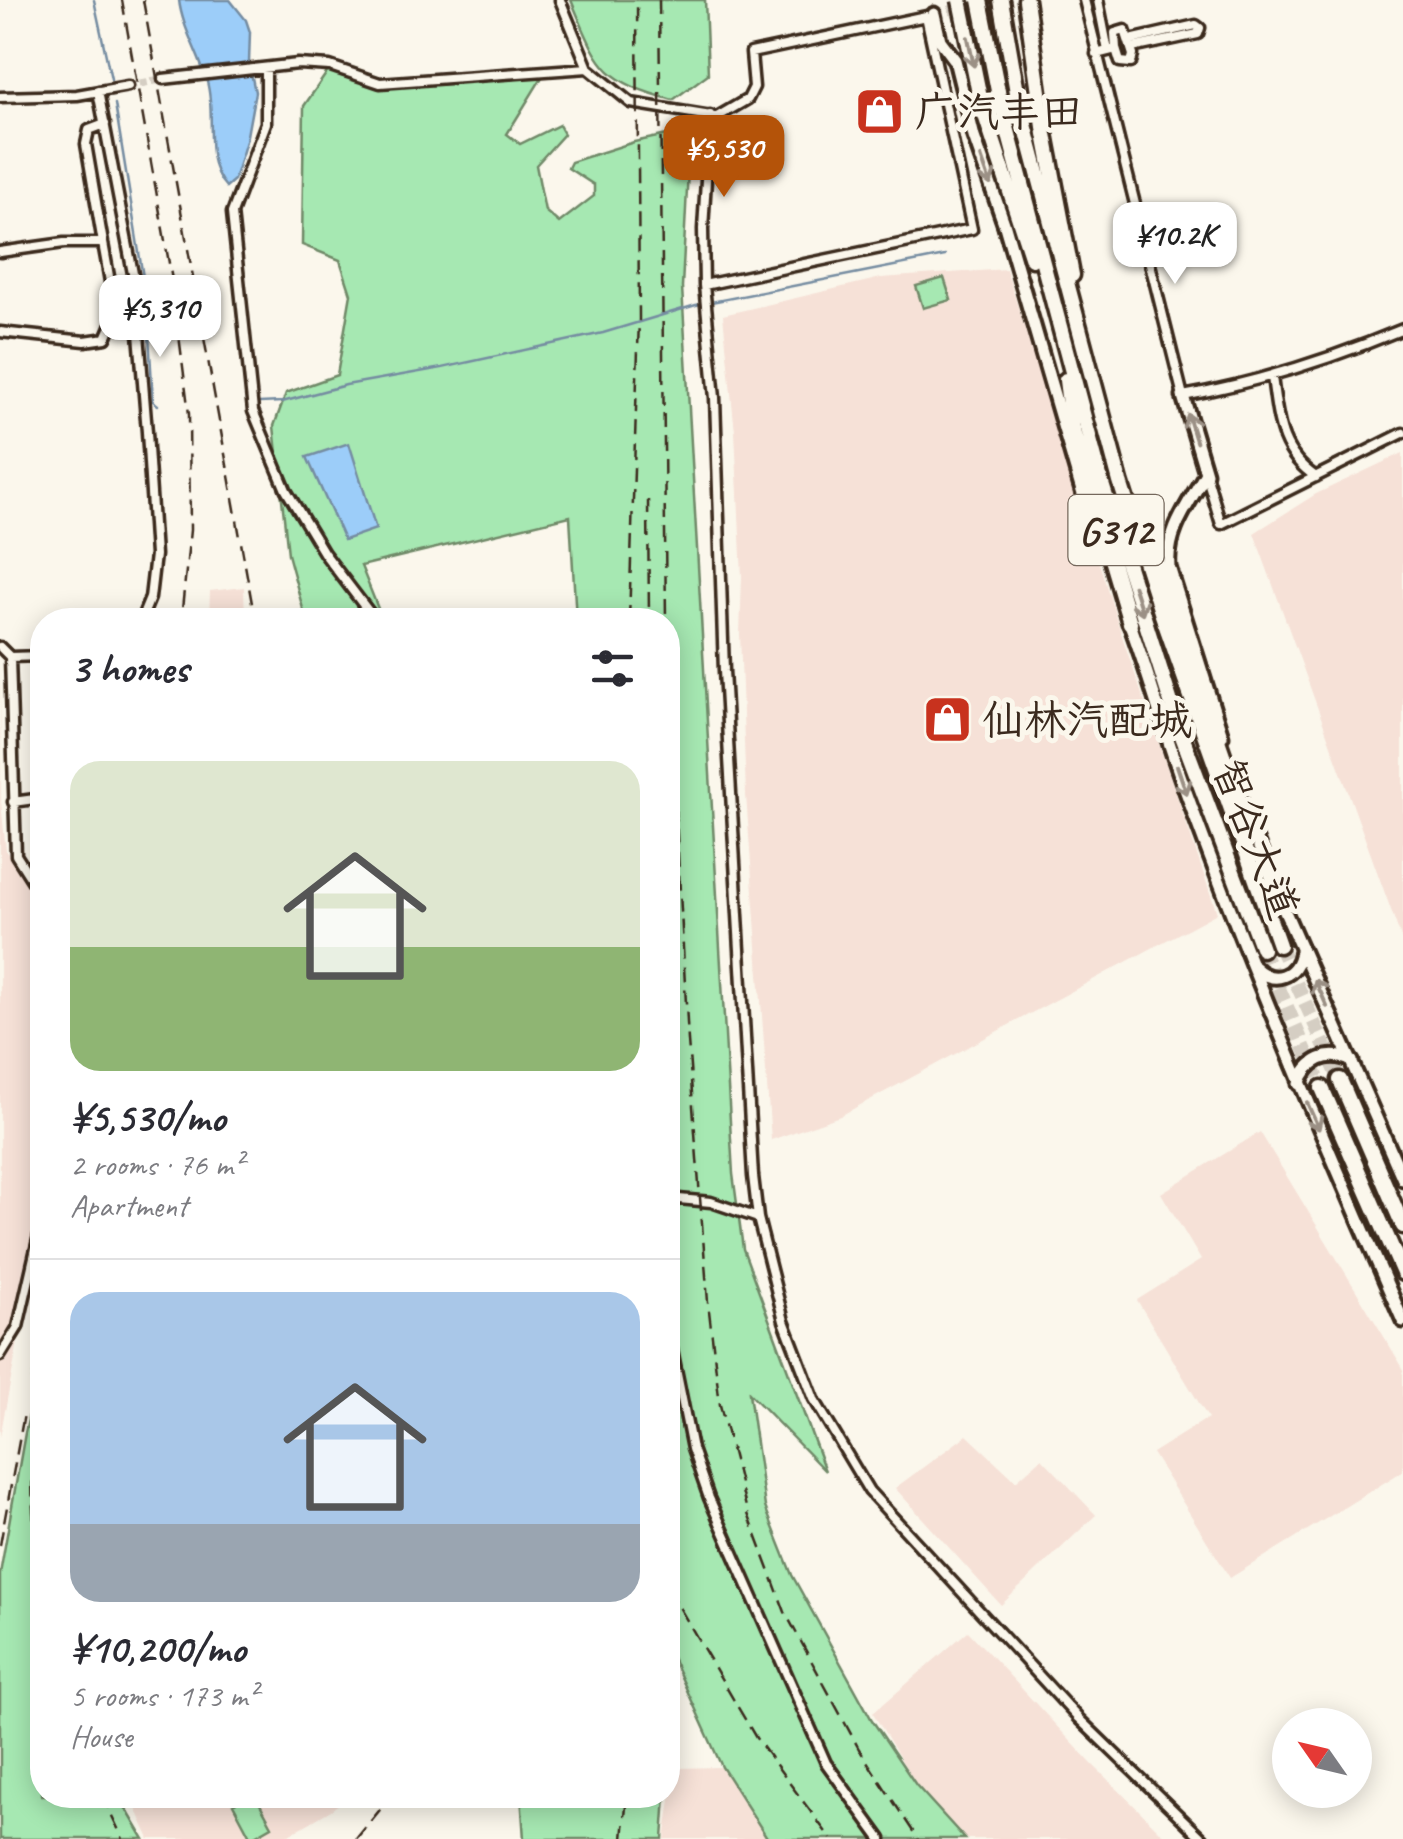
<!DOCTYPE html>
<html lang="en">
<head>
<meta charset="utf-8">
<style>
	body { margin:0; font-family:Caveat,"LXGW WenKai TC",sans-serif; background:#f7f7f7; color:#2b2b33; height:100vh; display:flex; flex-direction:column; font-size:38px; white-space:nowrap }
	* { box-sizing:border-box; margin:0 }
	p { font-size:32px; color:#7c7c81 }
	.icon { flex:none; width:55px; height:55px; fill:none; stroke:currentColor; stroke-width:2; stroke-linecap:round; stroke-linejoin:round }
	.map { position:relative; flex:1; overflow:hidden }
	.drawer { position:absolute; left:30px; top:608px; width:650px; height:1200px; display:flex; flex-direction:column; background:#fff; border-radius:40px; box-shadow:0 5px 25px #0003 }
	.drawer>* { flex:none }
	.needle { width:65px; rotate:304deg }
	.fabs { position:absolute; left:1272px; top:1708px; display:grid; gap:20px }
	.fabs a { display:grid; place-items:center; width:100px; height:100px; border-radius:50%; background:#fff; box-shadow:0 5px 25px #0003; font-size:50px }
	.price { position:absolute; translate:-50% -85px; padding:0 22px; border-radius:20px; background:#fff; color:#222; font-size:32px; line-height:65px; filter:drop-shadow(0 2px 5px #0008) }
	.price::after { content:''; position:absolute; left:50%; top:60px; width:30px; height:22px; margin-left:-15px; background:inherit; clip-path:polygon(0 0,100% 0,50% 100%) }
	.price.selected { background:#b45309; color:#fff }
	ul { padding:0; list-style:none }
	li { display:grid; align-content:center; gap:20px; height:530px; padding:0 40px }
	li+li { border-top:2px solid #e1e1e2 }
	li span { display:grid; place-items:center; height:310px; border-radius:30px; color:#555 }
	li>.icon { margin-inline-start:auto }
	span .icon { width:180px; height:180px; fill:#fffc; stroke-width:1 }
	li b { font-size:42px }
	h2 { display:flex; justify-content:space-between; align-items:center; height:120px; padding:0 40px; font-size:42px }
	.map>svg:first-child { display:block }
</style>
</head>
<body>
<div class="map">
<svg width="1403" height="1839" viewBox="0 0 1403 1839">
	<rect width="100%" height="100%" fill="#fbf7ec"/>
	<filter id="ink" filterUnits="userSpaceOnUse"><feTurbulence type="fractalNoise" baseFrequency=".01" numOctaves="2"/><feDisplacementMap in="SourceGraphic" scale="20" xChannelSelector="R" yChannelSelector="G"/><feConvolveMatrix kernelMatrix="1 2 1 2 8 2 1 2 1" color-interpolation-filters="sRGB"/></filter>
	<g filter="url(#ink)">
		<path fill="#f6e1d7" d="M1006 269 1124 642 1217 913 840 1116 771 1140 746 795 740 634 742 577 735 432 723 315 881 278Z
			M1403 453V943L1254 533 1316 494Z
			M244 587 245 620H209L210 591Z
			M0 676 1 802 6 851 42 910V1216L0 1437Z
			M1260 1132 1403 1368V1471L1230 1578 1152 1453 1208 1418 1137 1300 1201 1260 1161 1193Z
			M967 1435 1016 1481 1042 1458 1096 1515 1001 1605 895 1488Z
			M968 1631 1092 1764 1168 1839H966L915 1783 873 1713Z
			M722 1767 768 1839H665L676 1768Z
			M130 1795H350L331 1810 282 1839H150Z"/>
		<path fill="#a6e8b2" stroke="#708968" stroke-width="2.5" d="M571 0H705L708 74 673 100C600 80 600 67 571 0Z
			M328 71 380 87 544 74 507 134 520 144 559 125 564 134 536 165 545 211 559 223 594 196V185L568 168 571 162 634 142 690 130 682 287 733 1174 743 1249 825 1471 749 1393 765 1507 792 1575 872 1720 916 1785 965 1839H768L722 1767 671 1655 668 1656V620H576L570 516 361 566 381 616 376 620H309L305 616 288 554 274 426 286 393 337 375 351 294 340 260 302 245 304 106Z
			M944 278 951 300 923 308 916 286Z
			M42 1359V1795H118L144 1839H0V1574L25 1433Z
			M249 1795H255L272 1826 251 1838 233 1804Z
			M521 1795H666L663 1839H524Z"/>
		<path fill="#9ccdf9" stroke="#758ca1" stroke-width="2.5" d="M179 0H230L246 20 250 32 249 63 255 92 246 141 234 180 226 187C201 159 217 117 207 82 200 55 182 28 179 0Z
			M349 443 376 529 344 540 307 457Z"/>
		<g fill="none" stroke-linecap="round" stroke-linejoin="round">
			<path stroke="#758ca1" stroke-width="2.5" d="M94 0 111 79
				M115 104 147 302 153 401 158 405
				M259 403 282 402 346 385 442 368 603 333 696 305 945 256"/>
			<path stroke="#d5cec3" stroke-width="8" stroke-dasharray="8 4" stroke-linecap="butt" d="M128 86 163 79"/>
			<path stroke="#d5cec3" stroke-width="10" stroke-dasharray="10 5" stroke-linecap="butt" d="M934 14 1000 0"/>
			<path stroke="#d5cec3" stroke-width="14" stroke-dasharray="14 7" stroke-linecap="butt" d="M1279 945 1340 1080
				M1262 949 1322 1088"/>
			<defs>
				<path id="street" d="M560 0 588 68 631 103 717 117 748 99 754 87 751 53 926 16 972 229 704 285
					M1084 0 1183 396C1260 382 1331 359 1403 329
					M1098 0 1108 51
					M1130 40 1196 25 1200 28 1198 34 1132 48
					M1096 54 1116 49 1120 62 1131 63 1133 55 1125 30 1115 33 1116 49
					M266 68V123L232 213 253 411 286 490 324 553 375 620
					M163 79 298 64 330 66 380 83 588 68
					M98 91 135 284 147 432 155 555 150 598 141 620
					M0 97 77 95 128 86
					M710 115 703 229 704 285 715 398 724 671 753 1176 758 1218 784 1321 814 1399 869 1491 1078 1718 1203 1839
					M0 252 64 243H103L86 144 89 130 105 124
					M0 332 85 341 106 338 116 315 103 243
					M1272 377C1278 419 1279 452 1316 477
					M1206 474 1221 524 1403 433
					M0 647 10 657 16 855 42 896
					M10 657 42 656
					M13 802 42 798
					M668 1198 711 1202 758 1218
					M668 1233 673 1198
					M668 1329 692 1449 709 1498 826 1763 881 1839
					M0 1356 18 1327 42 1222"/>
				<path id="primary" d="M934 14 940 40 955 60 974 137 1005 226 1089 515 1103 552
					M1183 396 1206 473C1189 504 1166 531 1169 567L1222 736
					M1127 616C1149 673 1164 732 1185 789 1250 969 1326 1145 1403 1321
					M1237 792 1282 905 1403 1179
					M1254 967C1273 986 1297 977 1301 951
					M1299 1084C1308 1059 1328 1050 1352 1061"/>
				<path id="highway" d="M1001 0 1018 98 1120 482 1162 615 1279 945
					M1026 0 1045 134 1072 275
					M1000 101 1101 481 1179 728 1262 949
					M981 103 1032 259
					M1066 380 1072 428 1130 623
					M1139 512 1238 798
					M1340 1080 1403 1226
					M1322 1088 1403 1273"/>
			</defs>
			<use href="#street" stroke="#3b2a1e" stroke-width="15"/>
			<use href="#primary" stroke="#3b2a1e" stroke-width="19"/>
			<use href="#highway" stroke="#3b2a1e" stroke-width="21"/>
			<use href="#street" stroke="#fbf7ec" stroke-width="8"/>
			<use href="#primary" stroke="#fbf7ec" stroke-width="11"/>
			<use href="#highway" stroke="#fbf7ec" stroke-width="14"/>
			<path stroke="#3b2a1e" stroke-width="2.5" stroke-dasharray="15 8" stroke-linecap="butt" d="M122 0 172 280 189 414 190 530 181 620
				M143 0 255 620
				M659 0 666 620
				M648 500 649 620
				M629 620 639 319 637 0
				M668 668 688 1041 708 1302 720 1405 747 1511 785 1612 859 1749 918 1839
				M42 1367C29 1438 29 1519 42 1589
				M32 1380 42 1331
				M0 1545 24 1414
				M668 1588 756 1738 831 1839
				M102 1795 123 1839
				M356 1839 392 1795
				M623 1839 627 1795"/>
			<defs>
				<path id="highway-bridge" d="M960 0 981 103
					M980 0 1000 101"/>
			</defs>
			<use href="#highway-bridge" stroke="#3b2a1e" stroke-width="21" stroke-linecap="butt"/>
			<use href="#highway-bridge" stroke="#fbf7ec" stroke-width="14"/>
		</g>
		<defs><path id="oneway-shaft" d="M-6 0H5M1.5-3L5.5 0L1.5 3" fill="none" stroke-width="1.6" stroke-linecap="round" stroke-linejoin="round" transform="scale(2.5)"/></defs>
		<g stroke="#9b9085">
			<use href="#oneway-shaft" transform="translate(971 52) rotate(78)"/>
			<use href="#oneway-shaft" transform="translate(986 171) rotate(71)"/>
			<use href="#oneway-shaft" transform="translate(1192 428) rotate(-107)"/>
			<use href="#oneway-shaft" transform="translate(1138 600) rotate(72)"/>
			<use href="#oneway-shaft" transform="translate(1182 780) rotate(71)"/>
			<use href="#oneway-shaft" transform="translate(1321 993) rotate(-114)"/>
			<use href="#oneway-shaft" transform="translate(1313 1116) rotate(66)"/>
		</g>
	</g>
	<defs>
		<symbol id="shop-square" viewBox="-11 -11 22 22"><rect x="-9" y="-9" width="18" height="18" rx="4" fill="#c8321e" stroke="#fbf7ec"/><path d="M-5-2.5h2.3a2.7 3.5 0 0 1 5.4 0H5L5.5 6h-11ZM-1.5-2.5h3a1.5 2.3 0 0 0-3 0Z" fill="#fff"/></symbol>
	</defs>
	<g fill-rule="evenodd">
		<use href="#shop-square" x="852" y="84" width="55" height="55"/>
		<use href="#shop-square" x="920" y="692" width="55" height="55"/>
	</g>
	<g text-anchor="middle" stroke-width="10" stroke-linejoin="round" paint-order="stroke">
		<rect fill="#fbf7ec" stroke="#75685c" stroke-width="2.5" x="1068.5" y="495" width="95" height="70" rx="8"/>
		<g font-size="40" font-weight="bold" fill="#3b2a1e">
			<text x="1116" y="544">G312</text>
		</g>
		<g font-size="42" fill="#3b2a1e" stroke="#fbf7ec" text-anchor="start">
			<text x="915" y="126">广汽丰田</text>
			<text x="982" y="734">仙林汽配城</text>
		</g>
		<g font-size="42" fill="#3b2a1e" stroke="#fbf7ec">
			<text transform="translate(1257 838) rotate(69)" y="15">智谷大道</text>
		</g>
	</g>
</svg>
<div class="fabs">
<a><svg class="needle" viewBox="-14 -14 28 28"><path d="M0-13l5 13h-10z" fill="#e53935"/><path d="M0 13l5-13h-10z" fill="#7c7c81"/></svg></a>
</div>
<b class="price selected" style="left:724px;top:200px">¥5,530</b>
<b class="price" style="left:1175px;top:287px">¥10.2K</b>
<b class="price" style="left:160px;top:360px">¥5,310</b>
<section class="drawer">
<h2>3 homes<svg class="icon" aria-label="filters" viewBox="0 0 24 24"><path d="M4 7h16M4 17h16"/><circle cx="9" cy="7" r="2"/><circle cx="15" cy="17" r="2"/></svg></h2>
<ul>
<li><span style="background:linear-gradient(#dfe7d0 60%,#8fb573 0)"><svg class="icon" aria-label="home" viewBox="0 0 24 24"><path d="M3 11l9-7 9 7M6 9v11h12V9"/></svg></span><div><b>¥5,530/mo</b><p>2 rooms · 76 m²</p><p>Apartment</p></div></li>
<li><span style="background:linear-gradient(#a9c7e8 75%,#9aa5b1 0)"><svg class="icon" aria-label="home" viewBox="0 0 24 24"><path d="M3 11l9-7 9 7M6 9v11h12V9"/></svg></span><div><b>¥10,200/mo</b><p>5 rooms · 173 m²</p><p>House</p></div></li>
</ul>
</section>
</div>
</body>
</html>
